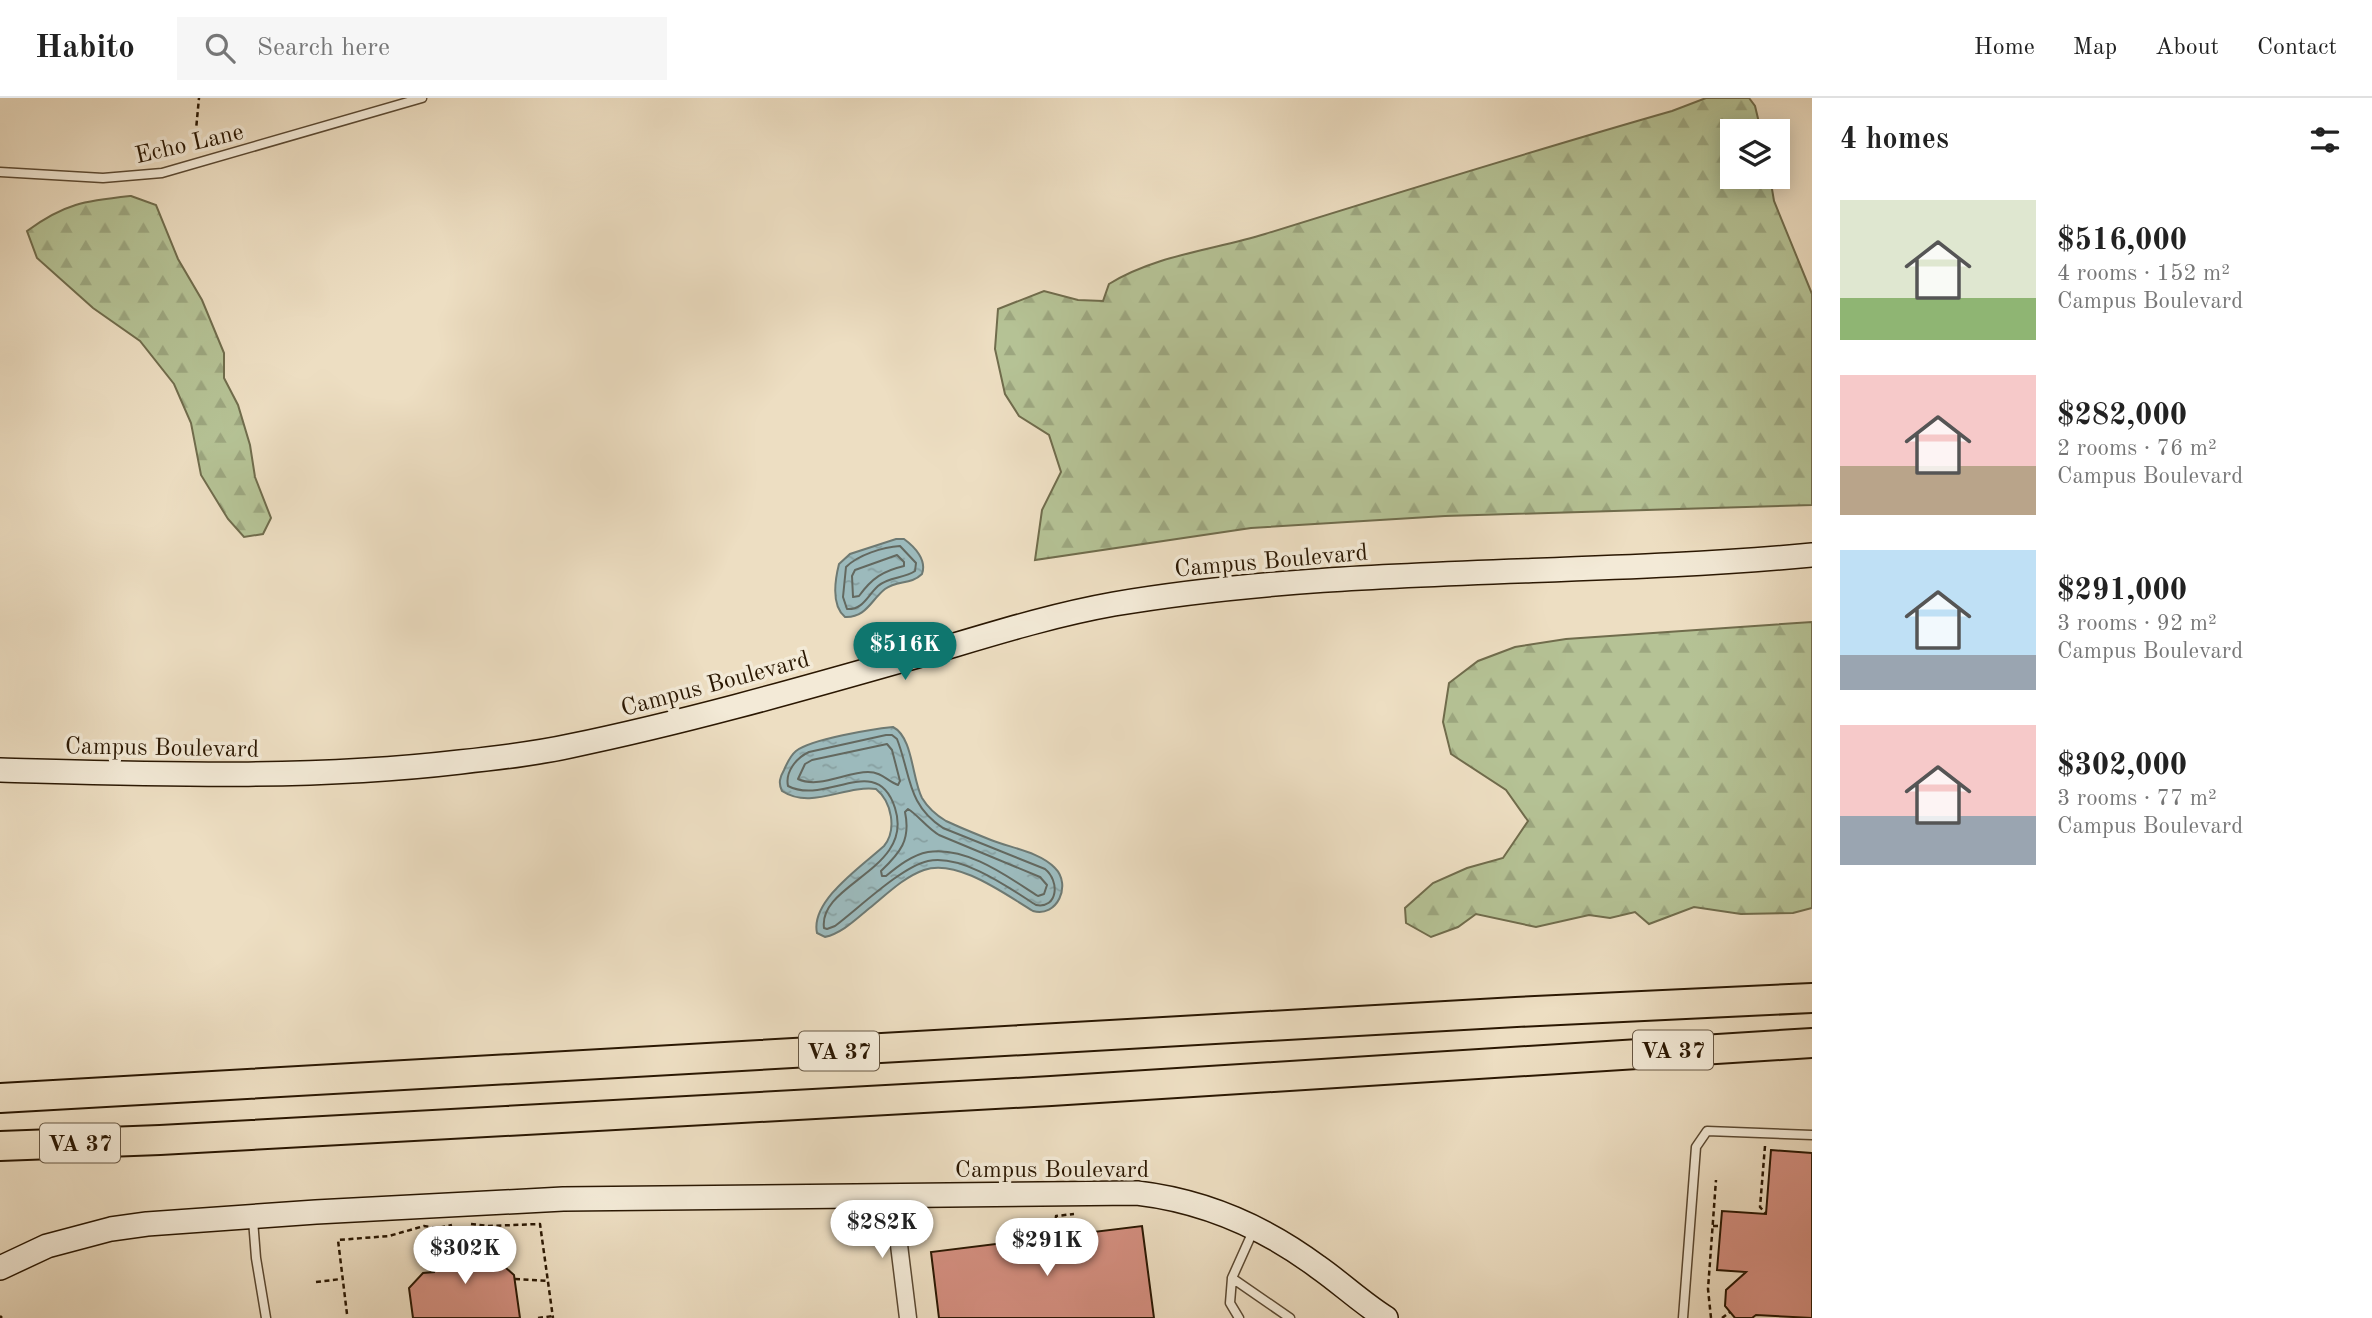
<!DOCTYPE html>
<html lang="en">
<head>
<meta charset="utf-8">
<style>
	body { margin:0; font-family:"Old Standard TT",serif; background:#f6f6f6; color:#222; height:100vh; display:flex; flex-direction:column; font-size:26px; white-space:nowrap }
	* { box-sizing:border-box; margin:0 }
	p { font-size:23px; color:#767676 }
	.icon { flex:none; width:38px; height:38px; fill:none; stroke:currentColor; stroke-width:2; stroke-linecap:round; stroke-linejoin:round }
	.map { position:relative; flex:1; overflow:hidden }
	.drawer { display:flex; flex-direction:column; background:#fff; width:560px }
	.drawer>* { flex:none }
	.fabs { position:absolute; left:1720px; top:21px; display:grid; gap:14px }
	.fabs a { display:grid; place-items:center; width:70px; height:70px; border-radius:0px; background:#fff; box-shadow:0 4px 18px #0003; font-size:35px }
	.price { position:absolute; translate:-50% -60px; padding:0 16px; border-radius:24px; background:#fff; color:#222; font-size:23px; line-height:46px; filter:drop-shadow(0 2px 4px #0008) }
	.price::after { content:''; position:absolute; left:50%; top:42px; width:21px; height:16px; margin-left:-10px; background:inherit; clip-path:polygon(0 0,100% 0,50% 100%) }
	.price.current { background:#0f766e; color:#fff }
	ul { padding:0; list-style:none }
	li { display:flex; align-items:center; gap:21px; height:175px; padding:0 28px }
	li span { display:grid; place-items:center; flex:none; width:196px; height:140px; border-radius:0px; color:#555 }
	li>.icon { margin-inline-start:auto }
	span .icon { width:84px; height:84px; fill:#fffc; stroke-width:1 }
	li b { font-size:30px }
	h2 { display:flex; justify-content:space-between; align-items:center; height:84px; padding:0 28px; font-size:30px }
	header { display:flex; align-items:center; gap:42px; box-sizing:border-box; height:98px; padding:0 35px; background:#fff; border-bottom:2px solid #e0e0e0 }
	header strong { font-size:33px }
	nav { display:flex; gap:38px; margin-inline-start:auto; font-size:24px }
	.search { width:490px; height:63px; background:#f6f6f6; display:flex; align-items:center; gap:18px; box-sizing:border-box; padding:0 24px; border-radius:0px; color:#767676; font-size:26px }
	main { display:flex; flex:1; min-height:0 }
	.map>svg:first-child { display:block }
</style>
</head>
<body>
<header>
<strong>Habito</strong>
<div class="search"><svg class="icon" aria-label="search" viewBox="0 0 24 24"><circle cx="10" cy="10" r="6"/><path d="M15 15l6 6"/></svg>Search here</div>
<nav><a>Home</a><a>Map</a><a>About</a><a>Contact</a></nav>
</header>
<main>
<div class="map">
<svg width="1812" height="1220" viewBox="0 0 1812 1220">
	<defs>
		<pattern id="forest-firs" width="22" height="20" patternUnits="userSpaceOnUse" patternTransform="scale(1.75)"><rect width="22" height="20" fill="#b5c295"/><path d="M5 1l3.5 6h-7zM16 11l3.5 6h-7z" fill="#9ca67f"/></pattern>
		<pattern id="water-ripples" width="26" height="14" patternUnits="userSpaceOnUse" patternTransform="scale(1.75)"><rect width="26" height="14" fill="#9cbabc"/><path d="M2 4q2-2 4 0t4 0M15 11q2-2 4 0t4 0" fill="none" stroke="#879fa0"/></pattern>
	</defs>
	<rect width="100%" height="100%" fill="#eddec2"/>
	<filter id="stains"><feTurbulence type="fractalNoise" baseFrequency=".00286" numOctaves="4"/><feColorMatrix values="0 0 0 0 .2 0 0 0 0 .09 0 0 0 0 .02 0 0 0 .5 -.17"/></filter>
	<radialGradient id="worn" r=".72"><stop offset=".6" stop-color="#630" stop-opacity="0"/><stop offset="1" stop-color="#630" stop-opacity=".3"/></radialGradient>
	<path fill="url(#forest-firs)" stroke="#706c4c" stroke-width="2" d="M1706 0H1749L1755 8 1761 33H1732V79H1770L1774 103 1812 196V407L1445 418 1251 430 1035 462 1042 412 1061 374 1049 337 1019 318 1005 296 995 251 998 211 1044 193 1078 202 1103 203 1109 186C1156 157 1213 152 1265 136 1400 94 1535 52 1672 13Z
		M131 98 156 107 178 161 202 202 224 255V280L238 307 250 347 255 379 271 420 263 436 244 439 228 421 201 377 191 325 174 286 140 243 93 210 37 160 27 133C65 105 85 103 131 98Z
		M1812 524V810L1793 815 1741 816 1694 809 1649 826 1635 814 1610 820 1589 817 1536 829 1476 816 1458 829 1431 839 1406 825 1405 810 1433 785 1467 770 1503 760 1528 723 1506 692 1451 656 1443 624 1449 585 1478 563 1515 549 1566 541Z"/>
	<path fill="url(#water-ripples)" stroke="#6e7972" stroke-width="2" d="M896 441H904C915 449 927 462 922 476 911 487 897 482 885 491 871 502 866 520 845 519 831 507 835 482 839 466L850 456Z
		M893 629C913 639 912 681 922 700 928 710 936 717 946 723 961 730 976 736 991 742 1011 750 1040 754 1055 770 1072 787 1057 820 1033 813 1006 797 957 760 924 772 904 779 887 796 871 809 857 820 843 835 825 839L817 835C810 803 862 768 884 748 897 732 892 704 876 691 845 687 811 712 782 693 778 685 780 679 784 672 787 665 790 658 796 653 811 641 873 631 893 629Z"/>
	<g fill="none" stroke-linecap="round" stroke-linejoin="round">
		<path stroke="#63685f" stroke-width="2" d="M900 448 916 465 915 473C904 481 889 478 878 488 867 498 863 512 847 511L843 499 846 469C858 457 883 449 900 448Z
			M897 457 904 464V468C883 473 872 480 859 498L853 499 852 478 855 472Z
			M886 637H892L897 641C911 677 907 707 943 730L1045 771C1060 783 1058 811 1036 807 1008 789 962 756 928 763 901 769 859 810 835 828L827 831 824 830C818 785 915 772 895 710 877 653 826 708 788 688 785 674 796 660 809 654Z
			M887 646 892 652 900 683 898 687C887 683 882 674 868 674 846 674 819 691 798 681L805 666 812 662Z
			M908 711C918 717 927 730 939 737L1040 779 1047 787 1044 796 1038 798C1008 779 967 748 928 754 912 757 898 768 886 778H882L881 773C900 755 911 742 905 714Z"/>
	</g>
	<path fill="#d38e7f" stroke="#2a1702" stroke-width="2" d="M1771 1052 1812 1055V1220L1756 1217 1752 1220H1735L1725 1208 1726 1192 1746 1174 1717 1172 1722 1113 1766 1116Z
		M1142 1128 1154 1220H939L931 1154Z
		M484 1142 487 1163 497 1162 514 1177 520 1220H413L409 1190 423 1175 434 1174 431 1149Z"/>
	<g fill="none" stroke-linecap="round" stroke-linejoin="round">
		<defs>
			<path id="lane" d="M0 74 103 80 162 75 422 0
				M253 1122 256 1160 266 1220
				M1254 1131 1232 1180 1290 1220
				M1232 1180 1230 1205 1239 1220
				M1683 1220 1696 1049 1707 1033 1812 1037"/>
			<path id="street" d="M893 1098 908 1220"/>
			<path id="secondary" d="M0 672C154 676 307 682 460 664 497 660 534 656 570 648 681 625 791 594 900 563 971 543 1041 519 1114 506 1345 467 1580 479 1812 457
				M0 1170 47 1148 111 1131 147 1126 316 1114 563 1101 1137 1095C1205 1103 1263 1128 1318 1169 1341 1185 1362 1205 1386 1220"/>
			<path id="highway" d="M0 1000 1516 914 1812 900
				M0 1048 160 1042 1051 993 1812 945"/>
		</defs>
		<use href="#lane" stroke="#5b4932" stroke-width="11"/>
		<use href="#street" stroke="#5b4932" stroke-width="19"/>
		<use href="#secondary" stroke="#2a1702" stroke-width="26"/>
		<use href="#highway" stroke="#2a1702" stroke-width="32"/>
		<path stroke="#2a1702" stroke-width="2.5" stroke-dasharray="5 3.5" stroke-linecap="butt" d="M194 53 199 0
			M1765 1048 1760 1109 1766 1116
			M471 1126 488 1128 540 1126 553 1220
			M1713 1128H1720
			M1055 1138 1056 1118 1074 1116
			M515 1181 548 1183
			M316 1184 341 1181
			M347 1216 338 1142 389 1138 424 1128 438 1130 452 1127
			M0 1218 2 1220
			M538 1220 553 1218
			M1711 1220 1708 1191 1716 1082
			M1722 1220 1730 1214"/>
		<use href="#lane" stroke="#f3ead7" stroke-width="8"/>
		<use href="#street" stroke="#f3ead7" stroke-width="16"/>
		<use href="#secondary" stroke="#f3ead7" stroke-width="23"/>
		<use href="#highway" stroke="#eddec2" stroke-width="28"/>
	</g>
	<g text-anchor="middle" stroke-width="7" stroke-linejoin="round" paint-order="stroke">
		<g fill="#f3ead7" stroke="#665642" stroke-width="2">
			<rect x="1633" y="932.5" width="80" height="39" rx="5"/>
			<rect x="799" y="933.5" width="80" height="39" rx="5"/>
			<rect x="40" y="1025.5" width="80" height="39" rx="5"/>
		</g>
		<g font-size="23" font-weight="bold" fill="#2a1702">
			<text x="1673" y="960">VA 37</text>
			<text x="839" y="961">VA 37</text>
			<text x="80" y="1053">VA 37</text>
		</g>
		<g font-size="24" fill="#2a1702" stroke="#f3ead7">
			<text transform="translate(189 45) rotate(-13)" y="8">Echo Lane</text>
			<text transform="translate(1271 462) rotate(-5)" y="8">Campus Boulevard</text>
			<text transform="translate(715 585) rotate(-15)" y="8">Campus Boulevard</text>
			<text transform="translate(162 649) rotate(1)" y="8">Campus Boulevard</text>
			<text x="1052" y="1079">Campus Boulevard</text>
		</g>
	</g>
	<rect width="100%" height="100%" filter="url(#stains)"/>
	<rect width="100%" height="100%" fill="url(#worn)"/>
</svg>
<div class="fabs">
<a><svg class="icon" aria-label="layers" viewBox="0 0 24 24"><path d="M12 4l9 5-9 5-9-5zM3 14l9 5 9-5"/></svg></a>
</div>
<b class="price current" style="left:905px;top:584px">$516K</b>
<b class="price" style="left:882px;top:1162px">$282K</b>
<b class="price" style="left:1047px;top:1180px">$291K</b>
<b class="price" style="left:465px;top:1188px">$302K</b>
</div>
<section class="drawer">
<h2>4 homes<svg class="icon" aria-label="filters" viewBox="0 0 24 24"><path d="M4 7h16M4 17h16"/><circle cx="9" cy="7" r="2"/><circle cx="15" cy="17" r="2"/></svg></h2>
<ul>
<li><span style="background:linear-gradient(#dfe7d0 70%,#8fb573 0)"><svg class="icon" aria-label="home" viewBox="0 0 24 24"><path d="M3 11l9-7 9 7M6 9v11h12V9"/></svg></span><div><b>$516,000</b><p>4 rooms · 152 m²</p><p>Campus Boulevard</p></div></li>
<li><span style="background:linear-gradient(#f6c9c9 65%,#b9a48a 0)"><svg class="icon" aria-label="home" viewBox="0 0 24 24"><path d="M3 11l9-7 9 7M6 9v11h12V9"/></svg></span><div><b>$282,000</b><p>2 rooms · 76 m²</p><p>Campus Boulevard</p></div></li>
<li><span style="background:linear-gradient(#bfe0f5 75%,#9aa5b1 0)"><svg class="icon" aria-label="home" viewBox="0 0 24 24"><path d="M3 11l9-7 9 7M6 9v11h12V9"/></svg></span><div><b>$291,000</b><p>3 rooms · 92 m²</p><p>Campus Boulevard</p></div></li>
<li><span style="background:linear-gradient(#f6c9c9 65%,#9aa5b1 0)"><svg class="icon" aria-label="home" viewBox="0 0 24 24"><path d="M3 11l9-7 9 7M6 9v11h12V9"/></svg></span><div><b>$302,000</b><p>3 rooms · 77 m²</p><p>Campus Boulevard</p></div></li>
</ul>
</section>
</main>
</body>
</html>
